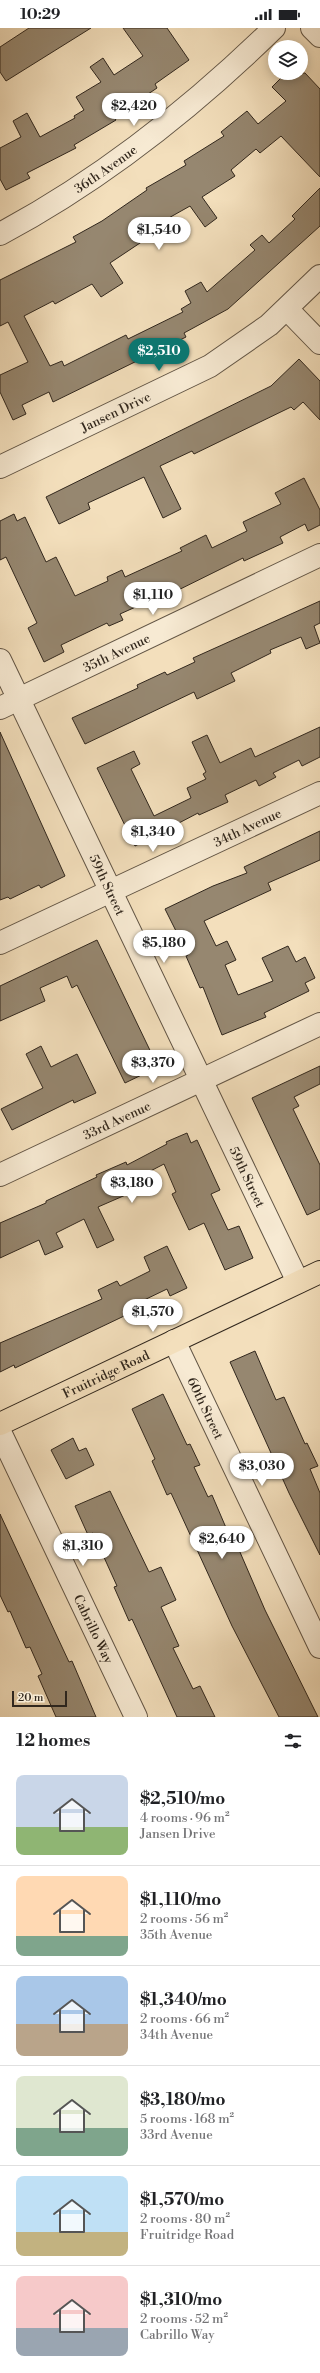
<!DOCTYPE html>
<html lang="en">
<head>
<meta charset="utf-8">
<style>
	body { margin:0; font-family:"Libre Bodoni",serif; background:#f6f6f6; color:#202124; height:100vh; display:flex; flex-direction:column; font-size:15px; white-space:nowrap }
	* { box-sizing:border-box; margin:0 }
	p { font-size:13px; color:#757577 }
	.icon { flex:none; width:22px; height:22px; fill:none; stroke:currentColor; stroke-width:2; stroke-linecap:round; stroke-linejoin:round }
	.map { position:relative; height:1689px; overflow:hidden }
	.drawer { display:flex; flex-direction:column; background:#fff; flex:1 }
	.drawer>* { flex:none }
	.buttons { position:absolute; left:268px; top:12px; display:grid; gap:8px }
	.buttons a { display:grid; place-items:center; width:40px; height:40px; border-radius:50%; background:#fff; box-shadow:0 2px 10px #0003; font-size:20px }
	.scale { position:absolute; left:12px; bottom:10px; width:55px; box-sizing:border-box; padding-left:4px; border:2px solid #31271d; border-top:0; font-size:11px; line-height:14px; white-space:nowrap; color:#31271d; -webkit-text-stroke:3px #f7ead3; paint-order:stroke }
	.price { position:absolute; translate:-50% -34px; padding:0 9px; border-radius:14px; background:#fff; color:#222; font-size:13px; line-height:26px; filter:drop-shadow(0 1px 2px #0008) }
	.price::after { content:''; position:absolute; left:50%; top:24px; width:12px; height:9px; margin-left:-6px; background:inherit; clip-path:polygon(0 0,100% 0,50% 100%) }
	.price.current { background:#0f766e; color:#fff }
	ul { padding:0; list-style:none }
	li { display:flex; align-items:center; gap:12px; height:100px; padding:0 16px }
	li+li { border-top:1px solid #e0e0e0 }
	li span { display:grid; place-items:center; flex:none; width:112px; height:80px; border-radius:8px; color:#555 }
	li>.icon { margin-inline-start:auto }
	span .icon { width:48px; height:48px; fill:#fffc; stroke-width:1 }
	li b { font-size:17px }
	h2 { display:flex; justify-content:space-between; align-items:center; height:48px; padding:0 16px; font-size:17px }
	.status { display:flex; justify-content:space-between; align-items:center; height:28px; padding:0 20px; background:#fff; direction:ltr }
	.status svg { height:11px; fill:currentColor }
	.map>svg:first-child { display:block }
</style>
</head>
<body>
<div class="status"><b>10:29</b><svg viewBox="0 0 49 12"><path d="M0 12V9h3v3zM5 12V6h3v6zM10 12V3h3v9zM15 12V0h3v12zM26 1h20v11H26zM47 4h2v5h-2z"/></svg></div>
<div class="map">
<svg width="320" height="1689" viewBox="0 0 320 1689">
	<rect width="100%" height="100%" fill="#f3dfbc"/>
	<filter id="stains"><feTurbulence type="fractalNoise" baseFrequency=".005" numOctaves="4"/><feColorMatrix values="0 0 0 0 .2 0 0 0 0 .09 0 0 0 0 .02 0 0 0 .5 -.17"/></filter>
	<radialGradient id="worn" r=".72"><stop offset=".6" stop-color="#630" stop-opacity="0"/><stop offset="1" stop-color="#630" stop-opacity=".3"/></radialGradient>
	<path fill="#968770" stroke="#31271d" d="M29 0H91L6 53 0 44V19Z
		M123 0H167L189 32 155 56 157 60 114 89 116 92 74 117 76 120 27 145 30 150 6 162 0 151V120L21 109 13 93 27 85 40 109 75 90 74 88 84 82 76 69 101 54 90 39 103 30 114 47 143 28Z
		M286 45H305L320 61V149L281 108 260 125 256 121 231 142 235 148 202 169 217 190 205 199 190 178 158 196 161 201 110 235 123 255 101 269 92 256 55 276 53 273 24 288 50 338 62 333 64 338 126 307 128 311 183 284 181 281 191 275 185 263 201 254 207 264 255 222 250 217 262 207 269 215 295 191 292 188 320 160V198L228 281 184 305 186 309 53 374 49 364 22 377 26 386 13 392 0 364V347L28 334 8 294 0 298V252L76 214 73 209 102 193 147 162 146 160 186 137 184 133 224 108 221 104 247 83 258 96 286 73 272 59Z
		M299 331 320 353V392L303 374 294 382 291 379 194 426 192 423 160 438 181 481 163 490 144 449 88 475 90 481 59 496 46 469 271 358Z
		M304 450 320 482V497L308 503 305 496 280 509 283 515 244 533 243 530 150 576 149 573 120 586 123 592 109 598 107 595 61 617 64 624 44 634 28 600 37 595 6 529 0 532V493L14 486 17 493 25 489 46 534 56 529 75 568 108 553 107 549 122 542 125 549 182 523 180 520 206 507 212 520 247 503 243 494 281 476 275 465Z
		M320 573V595L314 598 320 615 306 621 301 609 270 622 271 625 231 645 235 653 197 671 194 664 85 716 72 690 138 660 137 657 165 644 167 647 195 634 193 630Z
		M320 699V729L302 738 299 732 273 745 276 749 259 758 256 752 225 767 228 774 199 787 198 785 135 818 97 740 134 723 140 736 131 741 154 788 191 770 187 760 206 751 203 746 206 744 192 714 207 707 220 735 251 720 255 729Z
		M0 704 65 848 41 860 39 857 10 871 8 869 0 872Z
		M320 803V832L268 855 271 862 204 893 216 918 227 913 236 932 225 937 238 967 273 953 262 930 288 918 296 934 305 929 315 950 305 955 309 963 264 985 266 989 222 1007 203 959 200 960 186 928 188 927 165 881 213 858 247 845 244 839Z
		M97 912 158 1039 125 1055 77 957 72 960 67 948 40 960 45 973 0 993V958Z
		M41 1018 51 1039 77 1026 96 1065 74 1075 73 1072 12 1102 1 1081 43 1060 26 1026Z
		M320 1038V1056L294 1069 299 1078 293 1081 320 1137V1181L307 1187 252 1070Z
		M187 1105 191 1115 197 1112 220 1162 211 1166 228 1202 239 1198 253 1230 225 1242 204 1195 189 1202 172 1166 176 1164 164 1136 133 1152 137 1162 98 1179 114 1212 97 1220 84 1191 56 1205 63 1219 45 1227 39 1212 0 1230V1195L46 1175V1173L97 1149 96 1147 126 1134 127 1137 167 1116 166 1114Z
		M167 1218 187 1260 170 1268 167 1261 140 1274 143 1279 15 1340 14 1337 0 1344V1315L102 1271 98 1262 117 1253 120 1258 150 1243 144 1229Z
		M255 1323 276 1372 284 1369 305 1416 307 1415 318 1438 310 1441 320 1465V1527L289 1465 230 1334Z
		M163 1366 187 1417 190 1416 200 1437 194 1439 208 1469 212 1467 227 1502 230 1501 265 1582 318 1689H279L232 1598 171 1465 167 1467 152 1433 155 1431 132 1381Z
		M73 1410 79 1423 86 1420 94 1437 66 1451 51 1422Z
		M110 1463 149 1544 161 1539 176 1572 161 1579 179 1618 173 1620 193 1661 200 1658 215 1689H177L132 1591 129 1593 114 1559 117 1558 93 1505 88 1507 75 1478Z
		M0 1486 69 1634 72 1633 96 1689H56L38 1648 42 1646 30 1619 26 1620 10 1583 8 1584 0 1567Z"/>
	<g fill="none" stroke-linecap="round" stroke-linejoin="round">
		<defs>
			<g id="minor">
				<path d="M312 0 320 8"/>
				<path id="s1" d="M0 206C101 152 192 80 274 0"/>
				<path d="M287 281 320 315"/>
				<path id="s2" d="M0 439 210 338 269 297 320 248"/>
				<path id="s3" d="M0 632 298 1254"/>
				<path id="s4" d="M0 680 320 527"/>
				<path id="s5" d="M0 915 320 765"/>
				<path id="s6" d="M0 1147 320 996"/>
				<path id="s7" d="M174 1313 320 1619"/>
				<path id="s8" d="M0 1404 136 1689"/>
			</g>
			<g id="major">
				<path id="s9" d="M0 1396 320 1244"/>
			</g>
		</defs>
		<use href="#minor" stroke="#625545" stroke-width="24"/>
		<use href="#major" stroke="#31271d" stroke-width="24"/>
		<use href="#minor" stroke="#f7ead3" stroke-width="22"/>
		<use href="#major" stroke="#f3dfbc" stroke-width="22"/>
	</g>
	<g text-anchor="middle" stroke-width="3" stroke-linejoin="round" paint-order="stroke">
		<g font-size="13" fill="#31271d" stroke="#f7ead3">
			<text dy="5" stroke="none"><textPath href="#s1" startOffset="124">36th Avenue</textPath></text>
			<text dy="5" stroke="none"><textPath href="#s2" startOffset="128">Jansen Drive</textPath></text>
			<text dy="5" stroke="none"><textPath href="#s4" startOffset="129">35th Avenue</textPath></text>
			<text dy="5" stroke="none"><textPath href="#s5" startOffset="273">34th Avenue</textPath></text>
			<text dy="5" stroke="none"><textPath href="#s3" startOffset="249">59th Street</textPath></text>
			<text dy="5" stroke="none"><textPath href="#s6" startOffset="129">33rd Avenue</textPath></text>
			<text dy="5" stroke="none"><textPath href="#s3" startOffset="573">59th Street</textPath></text>
			<text dy="5" stroke="none"><textPath href="#s9" startOffset="117">Fruitridge Road</textPath></text>
			<text dy="5" stroke="none"><textPath href="#s7" startOffset="74">60th Street</textPath></text>
			<text dy="5" stroke="none"><textPath href="#s8" startOffset="218">Cabrillo Way</textPath></text>
		</g>
	</g>
	<rect width="100%" height="100%" filter="url(#stains)"/>
	<rect width="100%" height="100%" fill="url(#worn)"/>
</svg>
<div class="buttons">
<a><svg class="icon" aria-label="layers" viewBox="0 0 24 24"><path d="M12 4l9 5-9 5-9-5zM3 14l9 5 9-5"/></svg></a>
</div>
<div class="scale">20 m</div>
<b class="price" style="left:134px;top:99px">$2,420</b>
<b class="price" style="left:159px;top:223px">$1,540</b>
<b class="price current" style="left:159px;top:344px">$2,510</b>
<b class="price" style="left:153px;top:588px">$1,110</b>
<b class="price" style="left:153px;top:825px">$1,340</b>
<b class="price" style="left:164px;top:936px">$5,180</b>
<b class="price" style="left:153px;top:1056px">$3,370</b>
<b class="price" style="left:132px;top:1176px">$3,180</b>
<b class="price" style="left:153px;top:1305px">$1,570</b>
<b class="price" style="left:262px;top:1459px">$3,030</b>
<b class="price" style="left:222px;top:1532px">$2,640</b>
<b class="price" style="left:83px;top:1539px">$1,310</b>
</div>
<section class="drawer">
<h2>12 homes<svg class="icon" aria-label="filters" viewBox="0 0 24 24"><path d="M4 7h16M4 17h16"/><circle cx="9" cy="7" r="2"/><circle cx="15" cy="17" r="2"/></svg></h2>
<ul>
<li><span style="background:linear-gradient(#c9d6e8 65%,#8fb573 0)"><svg class="icon" aria-label="home" viewBox="0 0 24 24"><path d="M3 11l9-7 9 7M6 9v11h12V9"/></svg></span><div><b>$2,510/mo</b><p>4 rooms · 96 m²</p><p>Jansen Drive</p></div></li>
<li><span style="background:linear-gradient(#ffd9b3 75%,#7fa58c 0)"><svg class="icon" aria-label="home" viewBox="0 0 24 24"><path d="M3 11l9-7 9 7M6 9v11h12V9"/></svg></span><div><b>$1,110/mo</b><p>2 rooms · 56 m²</p><p>35th Avenue</p></div></li>
<li><span style="background:linear-gradient(#a9c7e8 60%,#b9a48a 0)"><svg class="icon" aria-label="home" viewBox="0 0 24 24"><path d="M3 11l9-7 9 7M6 9v11h12V9"/></svg></span><div><b>$1,340/mo</b><p>2 rooms · 66 m²</p><p>34th Avenue</p></div></li>
<li><span style="background:linear-gradient(#dfe7d0 65%,#7fa58c 0)"><svg class="icon" aria-label="home" viewBox="0 0 24 24"><path d="M3 11l9-7 9 7M6 9v11h12V9"/></svg></span><div><b>$3,180/mo</b><p>5 rooms · 168 m²</p><p>33rd Avenue</p></div></li>
<li><span style="background:linear-gradient(#bfe0f5 70%,#c2b280 0)"><svg class="icon" aria-label="home" viewBox="0 0 24 24"><path d="M3 11l9-7 9 7M6 9v11h12V9"/></svg></span><div><b>$1,570/mo</b><p>2 rooms · 80 m²</p><p>Fruitridge Road</p></div></li>
<li><span style="background:linear-gradient(#f6c9c9 65%,#9aa5b1 0)"><svg class="icon" aria-label="home" viewBox="0 0 24 24"><path d="M3 11l9-7 9 7M6 9v11h12V9"/></svg></span><div><b>$1,310/mo</b><p>2 rooms · 52 m²</p><p>Cabrillo Way</p></div></li>
</ul>
</section>
</body>
</html>
